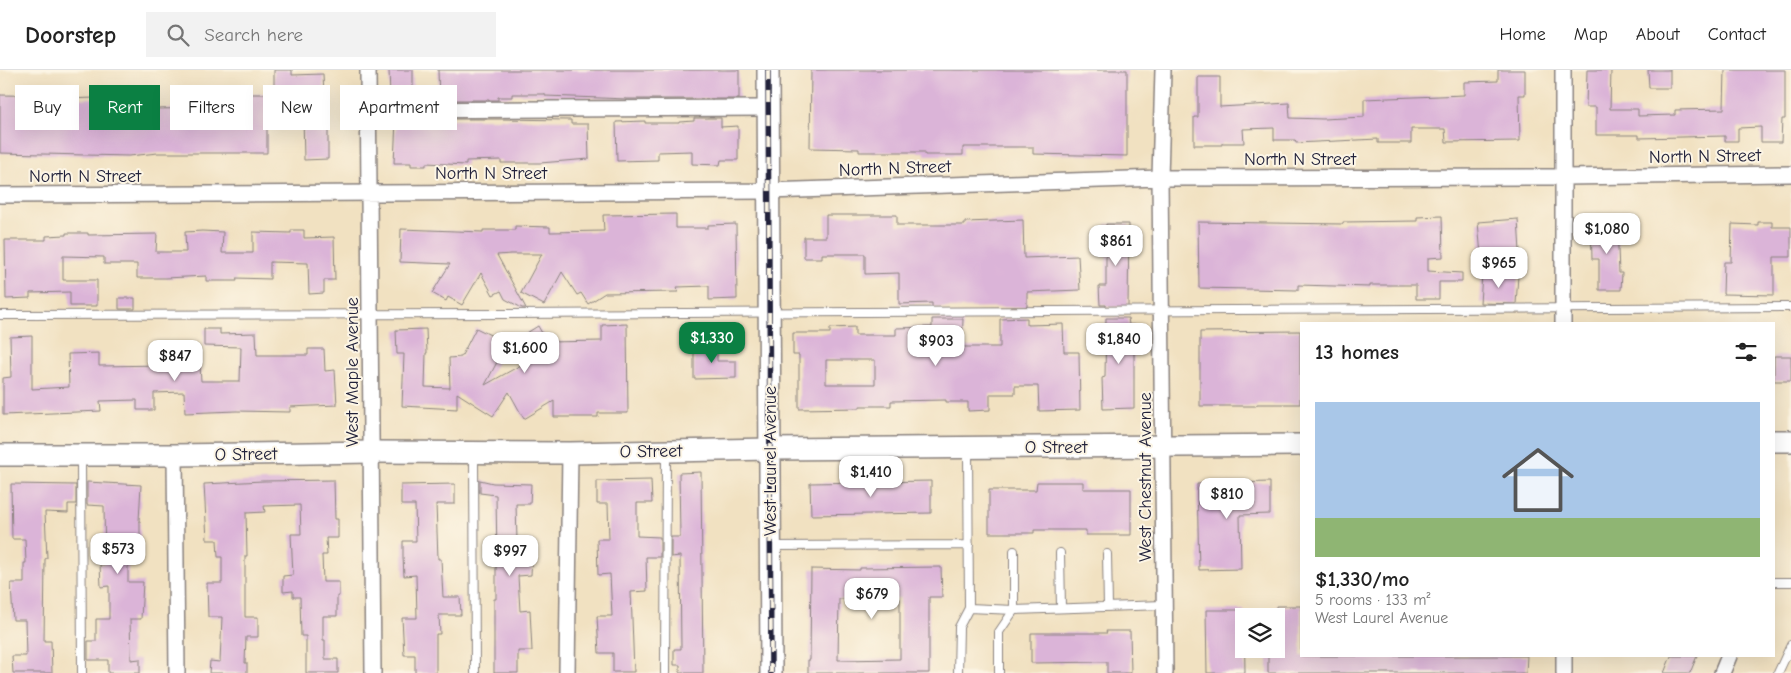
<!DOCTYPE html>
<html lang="en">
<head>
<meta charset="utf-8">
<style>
	body { margin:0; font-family:"Comic Neue",sans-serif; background:#f2f2f2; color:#222; height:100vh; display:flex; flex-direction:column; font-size:19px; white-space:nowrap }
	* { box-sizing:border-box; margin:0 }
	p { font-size:16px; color:#767676 }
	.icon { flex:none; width:28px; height:28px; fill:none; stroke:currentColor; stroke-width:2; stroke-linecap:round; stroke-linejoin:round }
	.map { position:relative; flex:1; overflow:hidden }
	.sheet { position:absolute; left:1300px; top:252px; width:475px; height:335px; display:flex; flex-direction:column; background:#fff; border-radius:0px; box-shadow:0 5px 20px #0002 }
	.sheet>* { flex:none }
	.guide { position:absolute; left:15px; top:15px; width:475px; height:45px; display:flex; gap:10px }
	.buttons { position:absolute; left:1235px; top:538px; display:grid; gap:10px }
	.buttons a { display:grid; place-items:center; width:50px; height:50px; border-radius:0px; background:#fff; box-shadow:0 5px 20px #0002; font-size:25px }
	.price { position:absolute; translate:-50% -42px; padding:0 11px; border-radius:10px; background:#fff; color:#222; font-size:16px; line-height:32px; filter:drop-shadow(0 1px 2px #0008) }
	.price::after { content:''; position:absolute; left:50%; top:30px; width:15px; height:11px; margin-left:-8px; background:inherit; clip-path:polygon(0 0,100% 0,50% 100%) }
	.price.selected { background:#0b8043; color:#fff }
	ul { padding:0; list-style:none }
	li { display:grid; align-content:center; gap:10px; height:265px; padding:0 15px }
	li span { display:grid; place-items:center; height:155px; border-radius:0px; color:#555 }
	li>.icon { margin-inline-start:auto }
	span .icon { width:90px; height:90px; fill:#fffc; stroke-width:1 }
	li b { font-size:21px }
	h2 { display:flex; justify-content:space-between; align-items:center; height:60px; padding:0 15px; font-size:21px }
	.pill { padding:0 18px; border-radius:0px; background:#fff; box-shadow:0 5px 20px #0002; font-size:18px; line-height:45px }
	.pill.selected { background:#0b8043; color:#fff }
	header { display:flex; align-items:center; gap:30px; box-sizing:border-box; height:70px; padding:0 25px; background:#fff; border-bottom:1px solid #e0e0e0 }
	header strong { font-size:24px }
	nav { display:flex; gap:28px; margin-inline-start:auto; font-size:18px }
	.search { width:350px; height:45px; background:#f2f2f2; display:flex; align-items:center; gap:12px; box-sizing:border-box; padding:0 18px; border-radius:0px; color:#767676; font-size:19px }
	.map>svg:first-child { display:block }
</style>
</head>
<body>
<header>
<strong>Doorstep</strong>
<div class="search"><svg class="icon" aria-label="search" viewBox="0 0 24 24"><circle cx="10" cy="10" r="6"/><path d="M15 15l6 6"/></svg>Search here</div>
<nav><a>Home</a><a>Map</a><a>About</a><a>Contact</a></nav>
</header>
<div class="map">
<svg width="1791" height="603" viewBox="0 0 1791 603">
	<rect width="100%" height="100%" fill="#fcf5e5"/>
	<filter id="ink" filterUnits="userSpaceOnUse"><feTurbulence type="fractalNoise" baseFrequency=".02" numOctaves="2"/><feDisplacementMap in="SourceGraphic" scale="10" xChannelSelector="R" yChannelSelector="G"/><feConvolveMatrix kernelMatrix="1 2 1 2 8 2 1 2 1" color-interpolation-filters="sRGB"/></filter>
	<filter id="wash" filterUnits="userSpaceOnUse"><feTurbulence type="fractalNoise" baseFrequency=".0096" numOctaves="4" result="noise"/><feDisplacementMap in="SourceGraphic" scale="20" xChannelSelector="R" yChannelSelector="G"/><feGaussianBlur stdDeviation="1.12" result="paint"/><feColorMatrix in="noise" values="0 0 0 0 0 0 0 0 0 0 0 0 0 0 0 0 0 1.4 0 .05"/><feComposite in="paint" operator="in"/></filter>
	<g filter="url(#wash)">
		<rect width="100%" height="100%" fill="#f1e1c1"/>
		<g id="blocks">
			<path fill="#dbb4d8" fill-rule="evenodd" d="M274 0H292V5L323 4 324 27 274 30Z
				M389 0H413V26L390 27Z
				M438 0H739V29H628L545 26V24H512V27H498V30H439Z
				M811 0H1127V86L1033 84V77H963V85H925V82H859V79L810 78Z
				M1498 0H1525V25H1519L1520 71 1446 72 1445 59H1411V73H1378V69L1296 73 1295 70H1274V58L1243 59 1244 73H1222V75H1194V47H1198V7H1220V37L1289 33 1290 48 1323 49 1364 47V29L1464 25V12L1498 11Z
				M1587 0H1611L1610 39H1638V46L1675 45V40L1724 39 1725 0H1785V49H1782L1781 72H1761V57L1738 58V71H1725V66L1639 68V65H1596V37H1586Z
				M1648 0H1670V18H1649Z
				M242 24H267V83H158L129 86 0 83V25L63 26V29L96 28V35L157 37V39L205 38V30H242Z
				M303 46 328 47V89L304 90Z
				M694 48H721V57L738 56V90H721L720 95 692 94V81L658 82V90L617 91 616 52 645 51V53H679V52L694 51Z
				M396 49H499L571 50V54H588L589 89 540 93H501V90L466 91V95L426 93V96H411V93H394Z
				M676 144V158H708V155L736 154 737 229 709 230V216L677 217 678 222 605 223 588 234 581 223 577 225 562 202 544 235 521 223 542 184H511L497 185 526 238H522L505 229 501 221 493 225 481 203 462 235 448 227 446 231 432 223 450 194 400 192 401 159 483 162V160H515V156L550 157V162L604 161 603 145Z
				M826 145H897V155H965V152L1023 150 1024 188 1078 186 1080 220 1027 222V237L932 238V233L899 234V203L865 204V184H822V188H804V167H826Z
				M1442 146 1443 187 1428 188V201L1462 203V212H1439V229H1416V215H1370V217L1298 215V220L1199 218 1198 152 1343 154V152L1417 151V147Z
				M1518 149 1520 182 1481 185 1478 152Z
				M1758 152H1772V157H1791V187H1774V225L1723 224 1724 192H1731L1732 154 1758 155Z
				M1591 153H1617L1619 203H1622L1621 220H1599V189H1592Z
				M1106 154H1129L1128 237H1106V235H1100L1099 216H1106Z
				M291 160H304V168L334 167 335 210H324V223L309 224 308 193 270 192V209L236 208 237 211H206V206L166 208H137V194H104V187L63 186V210H97V236H70V222L30 223V228L6 229 5 170H46V166L66 165V163H88V165L157 164 156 182H186L185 162 202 161 223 162 222 183H253V162L291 163Z
				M1482 204 1518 206 1516 234 1480 233Z
				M119 228H135V239H119Z
				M1027 248V255L1063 254 1064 282H1079L1080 340 1039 341 1038 316H1015V324H990V340L968 341V332H946V330L891 331V336H860V338L799 339V285H793V263H830V258L855 257V265H896V258L932 257V249H963L962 277H1000V249ZM826 290H875V314H826Z
				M1106 248H1128L1129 255H1134V338L1103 339 1102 308 1105 307Z
				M627 254 628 343H598V347H554V331L524 349 509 322 493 346 457 323V339L402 336 404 284H397L396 260 426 259 427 283H426L425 317 450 318 449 288 461 287 476 258 507 273 485 315 530 290 517 269 538 256 547 272 602 271V255Z
				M204 259H220V264L256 263 257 285H308V279H324L325 301 335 300 337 335 290 337V342L236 341 185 343 184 322 154 323V340H137V330L100 331 101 341 3 345V308L11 307 10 267 32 266V319L69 317 68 284 99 283V296L166 295V298L200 297 201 311H240L241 277 204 276Z
				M1300 261V334H1257L1256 336H1200V262Z
				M694 275H717V291H736V308L694 309Z
				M1774 286H1791V311H1774Z
				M701 402 703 603H680V595H674V579H681L680 486 671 487V467H680L679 403Z
				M334 410 335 449H338V468H326L327 485H322L323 512H339V526H337V546H323V570H325V589H338V603H306V566H301L300 527H293V521L283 522V506L293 505 291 464H301L300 435 264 436 265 442 246 443 247 486H245V547H258V567H246L245 593H247V603H209L210 591 220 592 222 547H208L207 513H222V487H218L217 470H207L204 414 263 411Z
				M480 410 493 413 531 414 530 434H516L517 471 532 470V485L531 505 518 506 520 541 530 540 532 581H518V603H494V529H496V489H497L496 425 480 423Z
				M651 410 652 433H637V466L660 467V487H646L647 521 631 522 634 602H613V583H599L597 546H612L610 504 598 505 597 469H609L608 434H597V411Z
				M931 411V443L811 445 810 413Z
				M87 412 141 415 139 451H140V470L128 471V512H143L141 549H130L131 590 140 589V603H108V590H88V571H96V549H109V516L101 517 100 494H105L104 436 87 435Z
				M1037 412H1083V419H1131V465H1086V460H1034V463H989V420H1036Z
				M1270 412V444L1240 445 1241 499 1199 500 1197 414Z
				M11 414 76 415V434H68V443L45 442 47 488 45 489 44 571H51L52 603H13L12 586H26L25 550H13L11 513H24V493H26L25 469H12Z
				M455 414V434H436L438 489H441L443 527H460L461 545H439L440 564H436V603H415V585H404L402 548H417L416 505 404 506 403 487V471H416L415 435H401V415Z
				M941 497 942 527H929V603H808V590H810L811 499 860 500V498ZM900 528V589L838 590 839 529Z
				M1276 536H1301V586H1527L1526 603H1268V579H1276Z
				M1206 540H1244L1245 603H1207Z
				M1106 561H1130L1131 603H1107V592L1031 593V563H1107Z
				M1671 586H1697L1690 603H1664Z"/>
		</g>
	</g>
	<g filter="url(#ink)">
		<use href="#blocks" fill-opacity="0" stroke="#8a827e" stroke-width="1"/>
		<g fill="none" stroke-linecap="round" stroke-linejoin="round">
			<defs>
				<path id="lane" d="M0 245C597 243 1194 245 1791 237
					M474 384 475 603
					M81 387 82 603
					M773 476 969 475
					M1014 481V540L1164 535
					M1060 483 1061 538
					M1107 484 1108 537
					M1774 512H1791
					M969 538 1014 540 999 562V603
					M665 603 666 383
					M958 603 959 557 969 538 968 380
					M1778 603 1791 575"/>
				<path id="street" d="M368 0 373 603
					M1163 0 1160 108 1165 603
					M368 40 768 38
					M0 125 768 121 1160 108 1564 107 1791 104
					M1563 254V0
					M175 385 177 603
					M567 603 570 383
					M1564 603V586
					M1722 603 1729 586"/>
				<path id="secondary" d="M768 0 771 603
					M1774 371H1791
					M0 385H175L372 382 570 383 770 379 1301 375"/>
			</defs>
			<use href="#lane" stroke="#8a827e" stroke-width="10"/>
			<use href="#street" stroke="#8a827e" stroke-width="18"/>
			<use href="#secondary" stroke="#8a827e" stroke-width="24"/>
			<use href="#lane" stroke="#fff" stroke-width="8"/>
			<use href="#street" stroke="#fff" stroke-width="15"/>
			<use href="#secondary" stroke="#fff" stroke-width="21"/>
			<defs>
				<path id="rail" d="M768 0 771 603"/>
			</defs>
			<use href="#rail" stroke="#22223b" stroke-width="5.5"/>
			<use href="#rail" stroke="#fcf5e5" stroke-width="4" stroke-dasharray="11" stroke-linecap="butt"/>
		</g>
	</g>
	<g text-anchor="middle" stroke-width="4" stroke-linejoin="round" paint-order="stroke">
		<g font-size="18" fill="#22223b" stroke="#fcf5e5">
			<text transform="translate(1705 86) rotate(-1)" y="6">North N Street</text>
			<text x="1300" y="95">North N Street</text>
			<text transform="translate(895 98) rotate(-2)" y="6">North N Street</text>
			<text x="491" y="109">North N Street</text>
			<text x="85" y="112">North N Street</text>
			<text transform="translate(352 302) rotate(-90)" y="6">West Maple Avenue</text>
			<text x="1056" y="383">O Street</text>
			<text transform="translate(651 381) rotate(-1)" y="6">O Street</text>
			<text transform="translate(246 384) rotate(-1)" y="6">O Street</text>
			<text transform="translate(770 391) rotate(-90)" y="6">West Laurel Avenue</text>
			<text transform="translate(1145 407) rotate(-90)" y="6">West Chestnut Avenue</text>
		</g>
	</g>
</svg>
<div class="buttons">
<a><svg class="icon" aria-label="layers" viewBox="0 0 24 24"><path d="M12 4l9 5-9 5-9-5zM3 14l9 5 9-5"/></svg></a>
</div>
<b class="price" style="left:1607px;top:185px">$1,080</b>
<b class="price" style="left:1116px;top:197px">$861</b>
<b class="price" style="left:1499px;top:219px">$965</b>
<b class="price selected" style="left:712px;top:294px">$1,330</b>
<b class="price" style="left:1119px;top:295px">$1,840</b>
<b class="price" style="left:936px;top:297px">$903</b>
<b class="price" style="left:525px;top:304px">$1,600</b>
<b class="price" style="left:175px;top:312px">$847</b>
<b class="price" style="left:871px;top:428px">$1,410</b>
<b class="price" style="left:1227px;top:450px">$810</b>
<b class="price" style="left:118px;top:505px">$573</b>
<b class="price" style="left:510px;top:507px">$997</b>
<b class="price" style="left:872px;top:550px">$679</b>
<div class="guide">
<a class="pill">Buy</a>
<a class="pill selected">Rent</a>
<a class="pill">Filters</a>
<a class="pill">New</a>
<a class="pill">Apartment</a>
</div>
<section class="sheet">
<h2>13 homes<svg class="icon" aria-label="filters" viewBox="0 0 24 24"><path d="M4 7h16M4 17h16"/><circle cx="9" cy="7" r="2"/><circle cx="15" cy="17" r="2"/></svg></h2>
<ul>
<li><span style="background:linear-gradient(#a9c7e8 75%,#8fb573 0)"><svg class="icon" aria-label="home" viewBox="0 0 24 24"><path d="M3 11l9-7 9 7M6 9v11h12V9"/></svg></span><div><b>$1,330/mo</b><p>5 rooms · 133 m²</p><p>West Laurel Avenue</p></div></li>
</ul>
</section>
</div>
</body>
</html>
